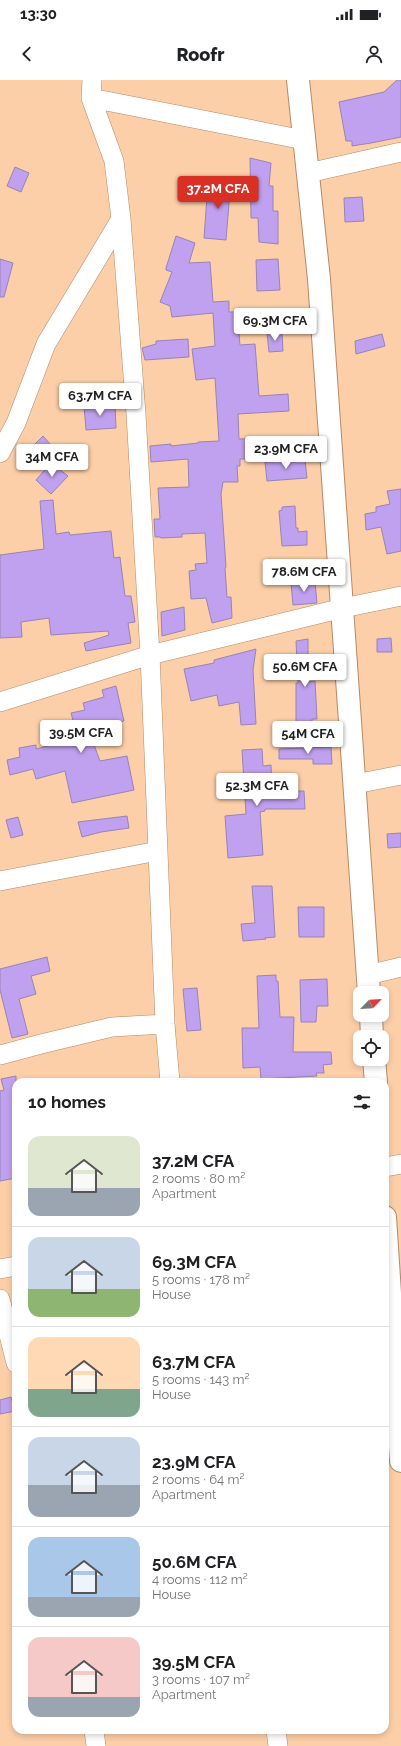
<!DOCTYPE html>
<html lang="en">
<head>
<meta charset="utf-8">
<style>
	body { margin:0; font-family:Raleway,sans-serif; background:#f2f2f2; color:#202124; height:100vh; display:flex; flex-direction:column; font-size:15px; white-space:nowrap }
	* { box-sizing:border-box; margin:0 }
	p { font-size:13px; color:#757577 }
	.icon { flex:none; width:22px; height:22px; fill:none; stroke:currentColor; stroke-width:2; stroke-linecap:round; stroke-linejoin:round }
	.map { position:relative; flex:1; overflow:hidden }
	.details { position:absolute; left:12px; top:998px; width:377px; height:656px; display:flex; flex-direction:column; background:#fff; border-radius:12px; box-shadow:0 2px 6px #0003 }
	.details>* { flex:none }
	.needle { width:26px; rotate:65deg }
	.controls { position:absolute; left:353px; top:906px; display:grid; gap:8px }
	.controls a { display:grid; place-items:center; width:36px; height:36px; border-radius:8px; background:#fff; box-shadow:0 2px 6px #0003; font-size:20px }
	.price { position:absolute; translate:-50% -34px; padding:0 9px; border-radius:4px; background:#fff; color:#222; font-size:13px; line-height:26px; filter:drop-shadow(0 1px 2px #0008) }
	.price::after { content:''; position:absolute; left:50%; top:24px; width:12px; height:9px; margin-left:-6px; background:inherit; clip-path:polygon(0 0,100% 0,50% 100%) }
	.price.current { background:#d93025; color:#fff }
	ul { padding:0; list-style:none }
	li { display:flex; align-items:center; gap:12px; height:100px; padding:0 16px }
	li+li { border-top:1px solid #e0e0e0 }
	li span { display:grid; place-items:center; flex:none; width:112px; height:80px; border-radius:12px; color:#555 }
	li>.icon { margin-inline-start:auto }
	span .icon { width:48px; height:48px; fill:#fffc; stroke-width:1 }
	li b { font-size:17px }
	h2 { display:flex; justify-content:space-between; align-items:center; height:48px; padding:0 16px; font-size:17px }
	.status { display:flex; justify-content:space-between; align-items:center; height:28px; padding:0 20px; background:#fff; direction:ltr }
	.status svg { height:11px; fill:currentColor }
	header { display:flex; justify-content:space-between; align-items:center; height:52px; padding:0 16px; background:#fff; font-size:18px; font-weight:800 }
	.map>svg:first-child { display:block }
</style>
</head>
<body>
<div class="status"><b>13:30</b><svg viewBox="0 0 49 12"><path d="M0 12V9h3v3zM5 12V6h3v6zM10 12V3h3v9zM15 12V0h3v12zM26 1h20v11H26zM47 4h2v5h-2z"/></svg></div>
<header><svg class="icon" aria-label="back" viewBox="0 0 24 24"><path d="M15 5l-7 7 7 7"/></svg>Roofr<svg class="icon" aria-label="person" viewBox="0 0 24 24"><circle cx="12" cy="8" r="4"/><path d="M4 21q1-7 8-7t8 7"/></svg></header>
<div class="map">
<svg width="401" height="1666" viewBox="0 0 401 1666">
	<rect width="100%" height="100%" fill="#fdcfa8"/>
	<path fill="#c0a1ef" stroke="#9684b4" d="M397 0H401V57L371 63 352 66V61H346L339 22 384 12Z
		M250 78 271 83 269 106H273V131H278V164L259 162 258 138H251Z
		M15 87 29 93 21 112 7 106Z
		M216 99H231L226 160 204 158 207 116Z
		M362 117 364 141 345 142 344 118Z
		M176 156 195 163 189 183 210 182 213 222 229 221V232H237L240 265 255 264 259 316 288 314 289 331 238 334 239 359 271 358 272 378 240 379V386H237L238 402H223L221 414 226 487 225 488 227 517H231L232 538 212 543 206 518 191 519 189 491 196 490 195 484 207 483 205 453 182 454V457L161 458 160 457H155L154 439H160L158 408 189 407 188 379 151 382 150 366 171 364V366L198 363V362L219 361 215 298 196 300 192 269 215 266 213 233 172 237 170 226 160 222 172 192 166 190V188Z
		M0 179 13 183 4 217H0Z
		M278 179 280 210 257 211 256 180Z
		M267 253H282L283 271 269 272Z
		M382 254 385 266 356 274 355 261Z
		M188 259 189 277 145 280 142 268 156 264V261Z
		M115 325 116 348 86 350 84 326Z
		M43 356 51 365 42 374 34 365Z
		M305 380 307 398 267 401 265 382Z
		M51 383 68 396 51 414 36 400Z
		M401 409V471L387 474 381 447 366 450 365 434 376 432V427L390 424 387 411Z
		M53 420 56 454 69 452 70 455 111 451 114 478 120 477 125 516H131L135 542 128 543 131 563 86 571 84 563 109 555 108 551 51 555 49 538 21 542 22 557 0 558V475L44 469 40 421Z
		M295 426 296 448H298V452L307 451V465L282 466 279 431 282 430V427Z
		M315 502 317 523 293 525 291 503Z
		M184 527 185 550 162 556 161 532Z
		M391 558 392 572H377V559Z
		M308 559V602L315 601 317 639H312V645L296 646V603H298L296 561Z
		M256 569 253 590 256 644 241 645 239 622 219 626 217 615 191 621 184 589 214 583V580Z
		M116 606 124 641 94 648 97 656 91 657 100 681 127 676 134 710 72 723 65 691 36 699 33 689 10 695 7 680 20 677 19 668 36 665V669L62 662 58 643 73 640 71 633 85 630 83 623 104 617 102 610Z
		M331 667 332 684H313V679H279V669Z
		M262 669 263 686 271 685 272 711H304L305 729H265V731L260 732 263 775 228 778 225 736 246 734 242 670Z
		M127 736 129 748 101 752 82 757 78 742Z
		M18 737 23 755 11 758 6 740Z
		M401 753V767L388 768 387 754Z
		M252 806H272L275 857 265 858 266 859 243 861 241 844 255 843Z
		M298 827H324V857H299Z
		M47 877 50 891 31 896 36 914 19 919 28 954 12 958 0 910V889Z
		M276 895V901H278L280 937H294L293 972H331L332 984 323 985 324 993H316L317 996 261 999 260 987 243 988 242 948H259L257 896Z
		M327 899 328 926H317L316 942H301L300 900Z
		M197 908 201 950 187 951 183 909Z
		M16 996V1098L0 1101V1011L4 1010 1 999Z
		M11 1317 15 1331 0 1334V1320Z"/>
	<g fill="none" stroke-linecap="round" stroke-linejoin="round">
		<defs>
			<path id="street" d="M91 18 304 60
				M308 93 401 72
				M121 139 136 334 150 575 165 944 170 1002
				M0 373 16 343 46 264 121 139 114 81 91 18 92 0
				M0 622 150 575 343 528 401 516
				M355 704 401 695
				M0 801 158 771
				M368 895 401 887
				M0 975 41 964 112 947 165 944
				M385 1087 401 1084
				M0 1189 16 1186
				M0 1219 16 1283
				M94 1650 96 1666
				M276 1650 278 1666"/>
			<path id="secondary" d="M298 0 319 199 369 913
				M371 935 372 957
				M374 979 376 1002
				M385 1137 401 1381"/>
		</defs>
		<use href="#street" stroke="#b48964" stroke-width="20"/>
		<use href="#secondary" stroke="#b48964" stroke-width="24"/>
		<use href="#street" stroke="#fff" stroke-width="19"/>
		<use href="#secondary" stroke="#fff" stroke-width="22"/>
	</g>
</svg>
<div class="controls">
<a><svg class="needle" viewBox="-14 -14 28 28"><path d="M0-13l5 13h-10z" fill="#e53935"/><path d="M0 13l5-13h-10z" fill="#757577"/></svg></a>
<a><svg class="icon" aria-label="locate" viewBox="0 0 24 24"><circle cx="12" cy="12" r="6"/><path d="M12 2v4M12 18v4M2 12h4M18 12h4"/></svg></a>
</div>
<b class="price current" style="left:218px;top:130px">37.2M CFA</b>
<b class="price" style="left:275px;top:262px">69.3M CFA</b>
<b class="price" style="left:100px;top:337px">63.7M CFA</b>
<b class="price" style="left:286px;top:390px">23.9M CFA</b>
<b class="price" style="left:52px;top:398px">34M CFA</b>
<b class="price" style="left:304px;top:513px">78.6M CFA</b>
<b class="price" style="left:305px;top:608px">50.6M CFA</b>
<b class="price" style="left:81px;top:674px">39.5M CFA</b>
<b class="price" style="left:308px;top:675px">54M CFA</b>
<b class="price" style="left:257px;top:727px">52.3M CFA</b>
<section class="details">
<h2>10 homes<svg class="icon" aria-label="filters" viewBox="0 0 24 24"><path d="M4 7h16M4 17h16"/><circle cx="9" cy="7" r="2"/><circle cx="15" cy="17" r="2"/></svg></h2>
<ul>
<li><span style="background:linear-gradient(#dfe7d0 65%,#9aa5b1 0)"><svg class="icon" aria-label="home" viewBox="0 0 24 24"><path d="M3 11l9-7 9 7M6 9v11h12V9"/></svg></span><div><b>37.2M CFA</b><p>2 rooms · 80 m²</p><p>Apartment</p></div></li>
<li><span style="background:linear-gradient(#c9d6e8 65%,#8fb573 0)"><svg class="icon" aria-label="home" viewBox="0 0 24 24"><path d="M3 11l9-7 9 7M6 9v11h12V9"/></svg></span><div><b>69.3M CFA</b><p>5 rooms · 178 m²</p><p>House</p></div></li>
<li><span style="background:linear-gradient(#ffd9b3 65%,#7fa58c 0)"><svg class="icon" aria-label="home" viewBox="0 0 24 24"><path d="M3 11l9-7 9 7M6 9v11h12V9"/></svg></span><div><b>63.7M CFA</b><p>5 rooms · 143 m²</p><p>House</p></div></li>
<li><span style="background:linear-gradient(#c9d6e8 60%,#9aa5b1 0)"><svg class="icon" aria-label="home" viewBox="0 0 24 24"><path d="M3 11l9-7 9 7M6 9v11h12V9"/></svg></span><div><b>23.9M CFA</b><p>2 rooms · 64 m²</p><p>Apartment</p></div></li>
<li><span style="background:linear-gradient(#a9c7e8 75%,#9aa5b1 0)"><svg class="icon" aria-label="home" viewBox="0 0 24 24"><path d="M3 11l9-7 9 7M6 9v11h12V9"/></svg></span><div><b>50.6M CFA</b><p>4 rooms · 112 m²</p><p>House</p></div></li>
<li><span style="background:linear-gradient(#f6c9c9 75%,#9aa5b1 0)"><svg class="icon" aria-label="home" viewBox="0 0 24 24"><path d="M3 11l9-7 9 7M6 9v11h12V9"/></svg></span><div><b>39.5M CFA</b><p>3 rooms · 107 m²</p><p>Apartment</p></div></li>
</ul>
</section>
</div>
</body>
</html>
